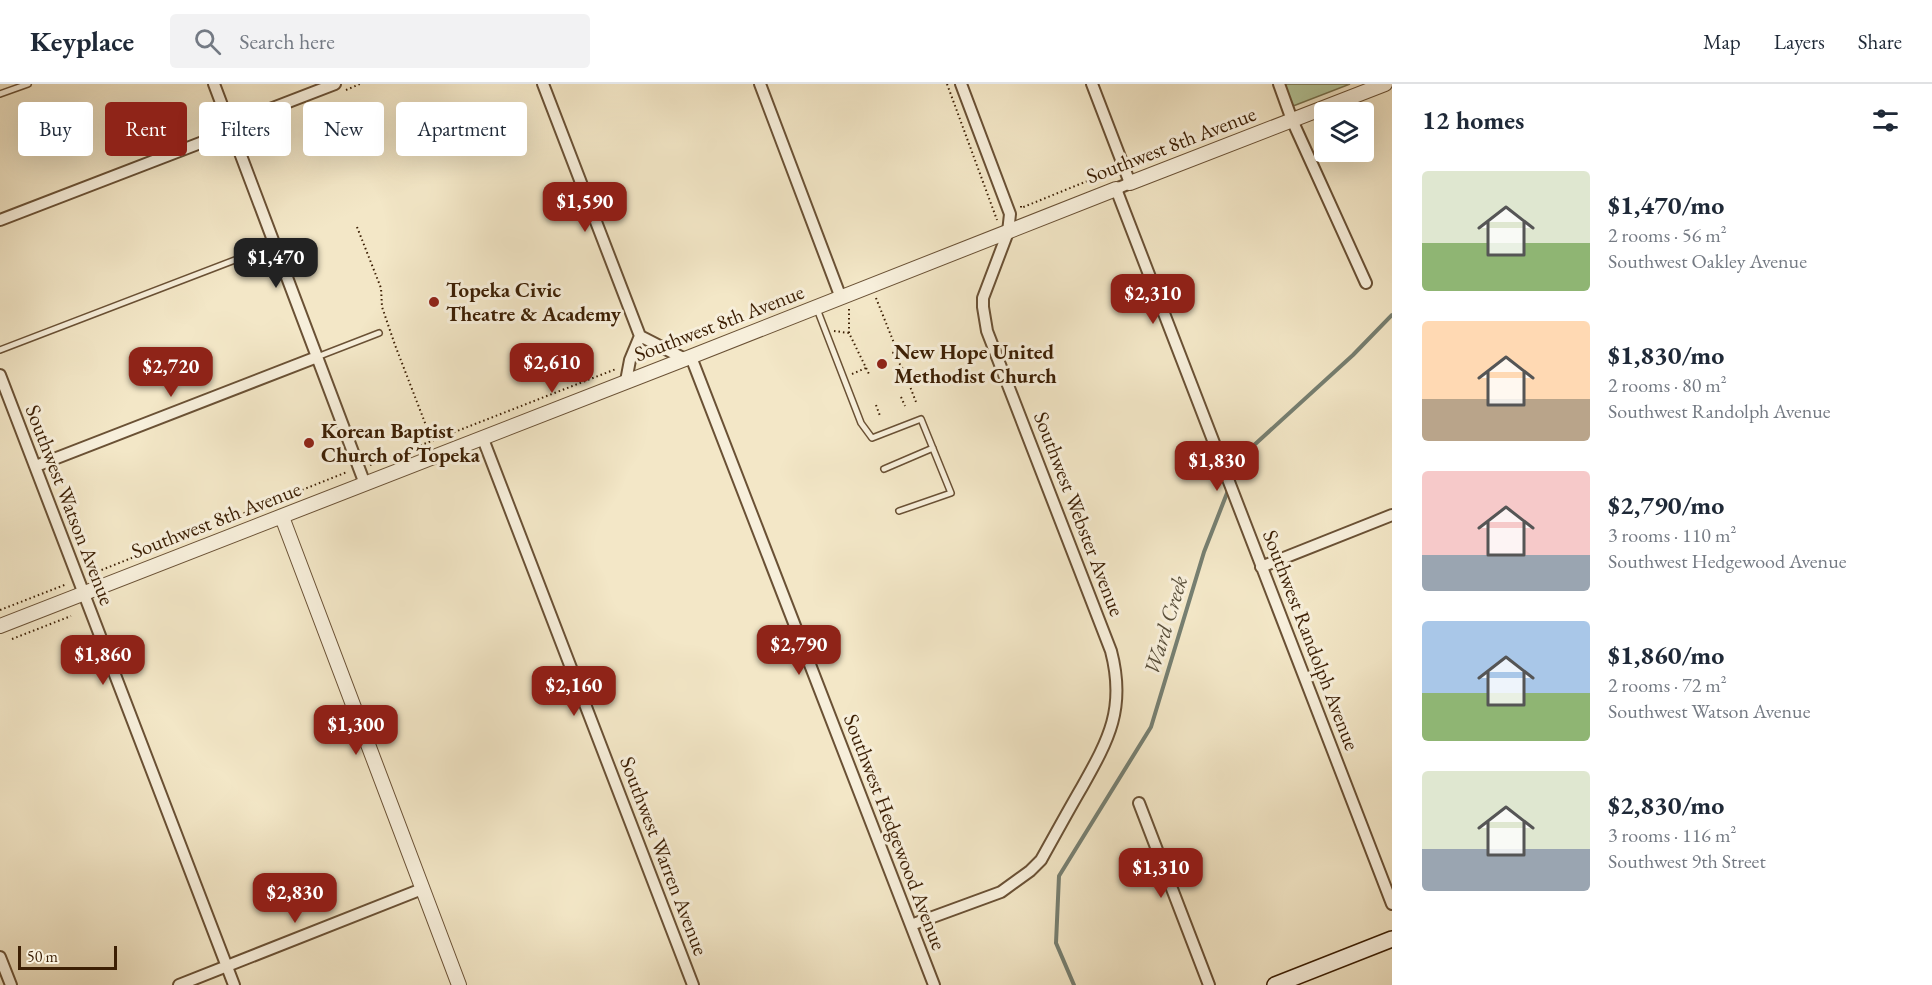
<!DOCTYPE html>
<html lang="en">
<head>
<meta charset="utf-8">
<style>
	body { margin:0; font-family:"EB Garamond",serif; background:#f2f2f3; color:#1f2937; height:100vh; display:flex; flex-direction:column; font-size:22px; white-space:nowrap }
	* { box-sizing:border-box; margin:0 }
	p { font-size:20px; color:#747a83 }
	.icon { flex:none; width:33px; height:33px; fill:none; stroke:currentColor; stroke-width:2; stroke-linecap:round; stroke-linejoin:round }
	.map { position:relative; flex:1; overflow:hidden }
	.side { display:flex; flex-direction:column; background:#fff; width:540px }
	.side>* { flex:none }
	.hud { position:absolute; left:18px; top:18px; width:570px; height:54px; display:flex; gap:12px }
	.buttons { position:absolute; left:1314px; top:18px; display:grid; gap:12px }
	.buttons a { display:grid; place-items:center; width:60px; height:60px; border-radius:6px; background:#fff; box-shadow:0 6px 24px #0002; font-size:30px }
	.scale { position:absolute; left:18px; bottom:15px; width:99px; box-sizing:border-box; padding-left:6px; border:3px solid #3c1f04; border-top:0; font-size:16px; line-height:21px; white-space:nowrap; color:#3c1f04; -webkit-text-stroke:4px #f7efdb; paint-order:stroke }
	.price { position:absolute; translate:-50% -51px; padding:0 14px; border-radius:12px; background:#8f2418; color:#fff; font-size:20px; line-height:39px; filter:drop-shadow(0 2px 3px #0008) }
	.price::after { content:''; position:absolute; left:50%; top:36px; width:18px; height:14px; margin-left:-9px; background:inherit; clip-path:polygon(0 0,100% 0,50% 100%) }
	.price.selected { background:#222; color:#fff }
	ul { padding:0; list-style:none }
	li { display:flex; align-items:center; gap:18px; height:150px; padding:0 30px }
	li span { display:grid; place-items:center; flex:none; width:168px; height:120px; border-radius:6px; color:#555 }
	li>.icon { margin-inline-start:auto }
	span .icon { width:72px; height:72px; fill:#fffc; stroke-width:1 }
	li b { font-size:26px }
	h2 { display:flex; justify-content:space-between; align-items:center; height:72px; padding:0 30px; font-size:26px }
	.pill { padding:0 21px; border-radius:6px; background:#fff; box-shadow:0 6px 24px #0002; font-size:21px; line-height:54px }
	.pill.selected { background:#8f2418; color:#fff }
	header { display:flex; align-items:center; gap:36px; box-sizing:border-box; height:84px; padding:0 30px; background:#fff; border-bottom:2px solid #e0e1e3 }
	header strong { font-size:28px }
	nav { display:flex; gap:33px; margin-inline-start:auto; font-size:21px }
	.search { width:420px; height:54px; background:#f2f2f3; display:flex; align-items:center; gap:15px; box-sizing:border-box; padding:0 21px; border-radius:6px; color:#747a83; font-size:22px }
	main { display:flex; flex:1; min-height:0 }
	.map>svg:first-child { display:block }
</style>
</head>
<body>
<header>
<strong>Keyplace</strong>
<div class="search"><svg class="icon" aria-label="search" viewBox="0 0 24 24"><circle cx="10" cy="10" r="6"/><path d="M15 15l6 6"/></svg>Search here</div>
<nav><a>Map</a><a>Layers</a><a>Share</a></nav>
</header>
<main>
<div class="map">
<svg width="1392" height="901" viewBox="0 0 1392 901">
	<rect width="100%" height="100%" fill="#f3e7c7"/>
	<filter id="stains"><feTurbulence type="fractalNoise" baseFrequency=".00333" numOctaves="4"/><feColorMatrix values="0 0 0 0 .2 0 0 0 0 .09 0 0 0 0 .02 0 0 0 .5 -.17"/></filter>
	<radialGradient id="worn" r=".72"><stop offset=".6" stop-color="#630" stop-opacity="0"/><stop offset="1" stop-color="#630" stop-opacity=".3"/></radialGradient>
	<path fill="#b5c79a" stroke="#78734f" stroke-width="1.5" d="M1279 0H1350L1288 24Z"/>
	<g fill="none" stroke-linecap="round" stroke-linejoin="round">
		<path stroke="#767f71" stroke-width="4" d="M1232 397 1241 373 1353 271 1392 231
			M1074 901 1056 859 1059 792 1151 643 1204 468 1229 404"/>
		<defs>
			<path id="service" d="M0 10 28 0
				M817 225 861 339 872 354 921 335 951 409 899 427
				M0 266 274 161
				M317 273 379 249
				M884 385 933 364"/>
			<path id="minor" d="M214 0 365 400
				M543 0 640 252 630 276 626 297
				M760 0 841 214
				M1092 0 1130 99 1116 105 1392 820
				M1279 0 1292 36 1366 199
				M0 136 221 51 239 37 335 0
				M640 252 685 275
				M691 273 934 901
				M0 291 234 901
				M483 355 693 901
				M36 382 317 273
				M1261 483 1392 431
				M1139 719 1209 901
				M911 841 1001 808 1030 787 1041 776C1055 751 1068 727 1082 703 1109 655 1126 624 1111 567L987 247 983 223V214L1008 148 1010 130 961 0
				M0 873 11 901
				M179 901 422 805"/>
			<path id="tertiary" d="M1130 99 1385 0
				M282 433 459 901
				M0 542 685 275 1116 105"/>
			<path id="secondary" d="M1275 901 1392 855"/>
		</defs>
		<use href="#service" stroke="#6a5135" stroke-width="8"/>
		<use href="#minor" stroke="#6a5135" stroke-width="14"/>
		<use href="#tertiary" stroke="#6a5135" stroke-width="16"/>
		<use href="#secondary" stroke="#3c1f04" stroke-width="18"/>
		<path stroke="#3c1f04" stroke-width="2" stroke-dasharray="1.5 3" stroke-linecap="butt" d="M947 0 997 136
			M346 6 360 0
			M1021 122V124L1112 87
			M357 143 381 204 382 223 395 261 432 357
			M876 214 896 264 893 269 904 287 916 318
			M849 225V249L869 290
			M834 247 849 249
			M852 290 866 284
			M901 313 905 322
			M876 321 880 332
			M370 381 616 285
			M89 491 347 388
			M0 526 67 500
			M12 555 71 532"/>
		<use href="#service" stroke="#f7efdb" stroke-width="5"/>
		<use href="#minor" stroke="#f7efdb" stroke-width="10"/>
		<use href="#tertiary" stroke="#f7efdb" stroke-width="14"/>
		<use href="#secondary" stroke="#f7efdb" stroke-width="15"/>
	</g>
	<g fill="#8f2418" stroke="#f7efdb" stroke-width="2">
		<circle cx="434" cy="218" r="6"/>
		<circle cx="882" cy="280" r="6"/>
		<circle cx="309" cy="359" r="6"/>
	</g>
	<g text-anchor="middle" stroke-width="6" stroke-linejoin="round" paint-order="stroke">
		<g font-size="21" fill="#3c1f04" stroke="#f7efdb">
			<text transform="translate(1171 61) rotate(-21)" y="7">Southwest 8th Avenue</text>
			<text transform="translate(719 239) rotate(-21)" y="7">Southwest 8th Avenue</text>
			<text transform="translate(70 421) rotate(69)" y="7">Southwest Watson Avenue</text>
			<text transform="translate(1079 430) rotate(69)" y="7">Southwest Webster Avenue</text>
			<text transform="translate(216 436) rotate(-21)" y="7">Southwest 8th Avenue</text>
			<text transform="translate(1311 556) rotate(69)" y="7">Southwest Randolph Avenue</text>
			<text transform="translate(895 748) rotate(69)" y="7">Southwest Hedgewood Avenue</text>
			<text transform="translate(664 772) rotate(69)" y="7">Southwest Warren Avenue</text>
		</g>
		<g font-size="21" font-weight="bold" fill="#3c1f04" stroke="#f7efdb" text-anchor="start">
			<text x="446" y="213">Topeka Civic<tspan x="446" dy="24">Theatre &amp; Academy</tspan></text>
			<text x="894" y="275">New Hope United<tspan x="894" dy="24">Methodist Church</tspan></text>
			<text x="321" y="354">Korean Baptist<tspan x="321" dy="24">Church of Topeka</tspan></text>
		</g>
		<g font-size="22" font-style="italic" fill="#594f3a" stroke="#f7efdb">
			<text transform="translate(1165 541) rotate(-73)" y="8">Ward Creek</text>
		</g>
	</g>
	<rect width="100%" height="100%" filter="url(#stains)"/>
	<rect width="100%" height="100%" fill="url(#worn)"/>
</svg>
<div class="buttons">
<a><svg class="icon" aria-label="layers" viewBox="0 0 24 24"><path d="M12 4l9 5-9 5-9-5zM3 14l9 5 9-5"/></svg></a>
</div>
<div class="scale">50 m</div>
<b class="price" style="left:585px;top:149px">$1,590</b>
<b class="price selected" style="left:276px;top:205px">$1,470</b>
<b class="price" style="left:1153px;top:241px">$2,310</b>
<b class="price" style="left:552px;top:310px">$2,610</b>
<b class="price" style="left:171px;top:314px">$2,720</b>
<b class="price" style="left:1217px;top:408px">$1,830</b>
<b class="price" style="left:799px;top:592px">$2,790</b>
<b class="price" style="left:103px;top:602px">$1,860</b>
<b class="price" style="left:574px;top:633px">$2,160</b>
<b class="price" style="left:356px;top:672px">$1,300</b>
<b class="price" style="left:1161px;top:815px">$1,310</b>
<b class="price" style="left:295px;top:840px">$2,830</b>
<div class="hud">
<a class="pill">Buy</a>
<a class="pill selected">Rent</a>
<a class="pill">Filters</a>
<a class="pill">New</a>
<a class="pill">Apartment</a>
</div>
</div>
<section class="side">
<h2>12 homes<svg class="icon" aria-label="filters" viewBox="0 0 24 24"><path d="M4 7h16M4 17h16"/><circle cx="9" cy="7" r="2"/><circle cx="15" cy="17" r="2"/></svg></h2>
<ul>
<li><span style="background:linear-gradient(#dfe7d0 60%,#8fb573 0)"><svg class="icon" aria-label="home" viewBox="0 0 24 24"><path d="M3 11l9-7 9 7M6 9v11h12V9"/></svg></span><div><b>$1,470/mo</b><p>2 rooms · 56 m²</p><p>Southwest Oakley Avenue</p></div></li>
<li><span style="background:linear-gradient(#ffd9b3 65%,#b9a48a 0)"><svg class="icon" aria-label="home" viewBox="0 0 24 24"><path d="M3 11l9-7 9 7M6 9v11h12V9"/></svg></span><div><b>$1,830/mo</b><p>2 rooms · 80 m²</p><p>Southwest Randolph Avenue</p></div></li>
<li><span style="background:linear-gradient(#f6c9c9 70%,#9aa5b1 0)"><svg class="icon" aria-label="home" viewBox="0 0 24 24"><path d="M3 11l9-7 9 7M6 9v11h12V9"/></svg></span><div><b>$2,790/mo</b><p>3 rooms · 110 m²</p><p>Southwest Hedgewood Avenue</p></div></li>
<li><span style="background:linear-gradient(#a9c7e8 60%,#8fb573 0)"><svg class="icon" aria-label="home" viewBox="0 0 24 24"><path d="M3 11l9-7 9 7M6 9v11h12V9"/></svg></span><div><b>$1,860/mo</b><p>2 rooms · 72 m²</p><p>Southwest Watson Avenue</p></div></li>
<li><span style="background:linear-gradient(#dfe7d0 65%,#9aa5b1 0)"><svg class="icon" aria-label="home" viewBox="0 0 24 24"><path d="M3 11l9-7 9 7M6 9v11h12V9"/></svg></span><div><b>$2,830/mo</b><p>3 rooms · 116 m²</p><p>Southwest 9th Street</p></div></li>
</ul>
</section>
</main>
</body>
</html>
